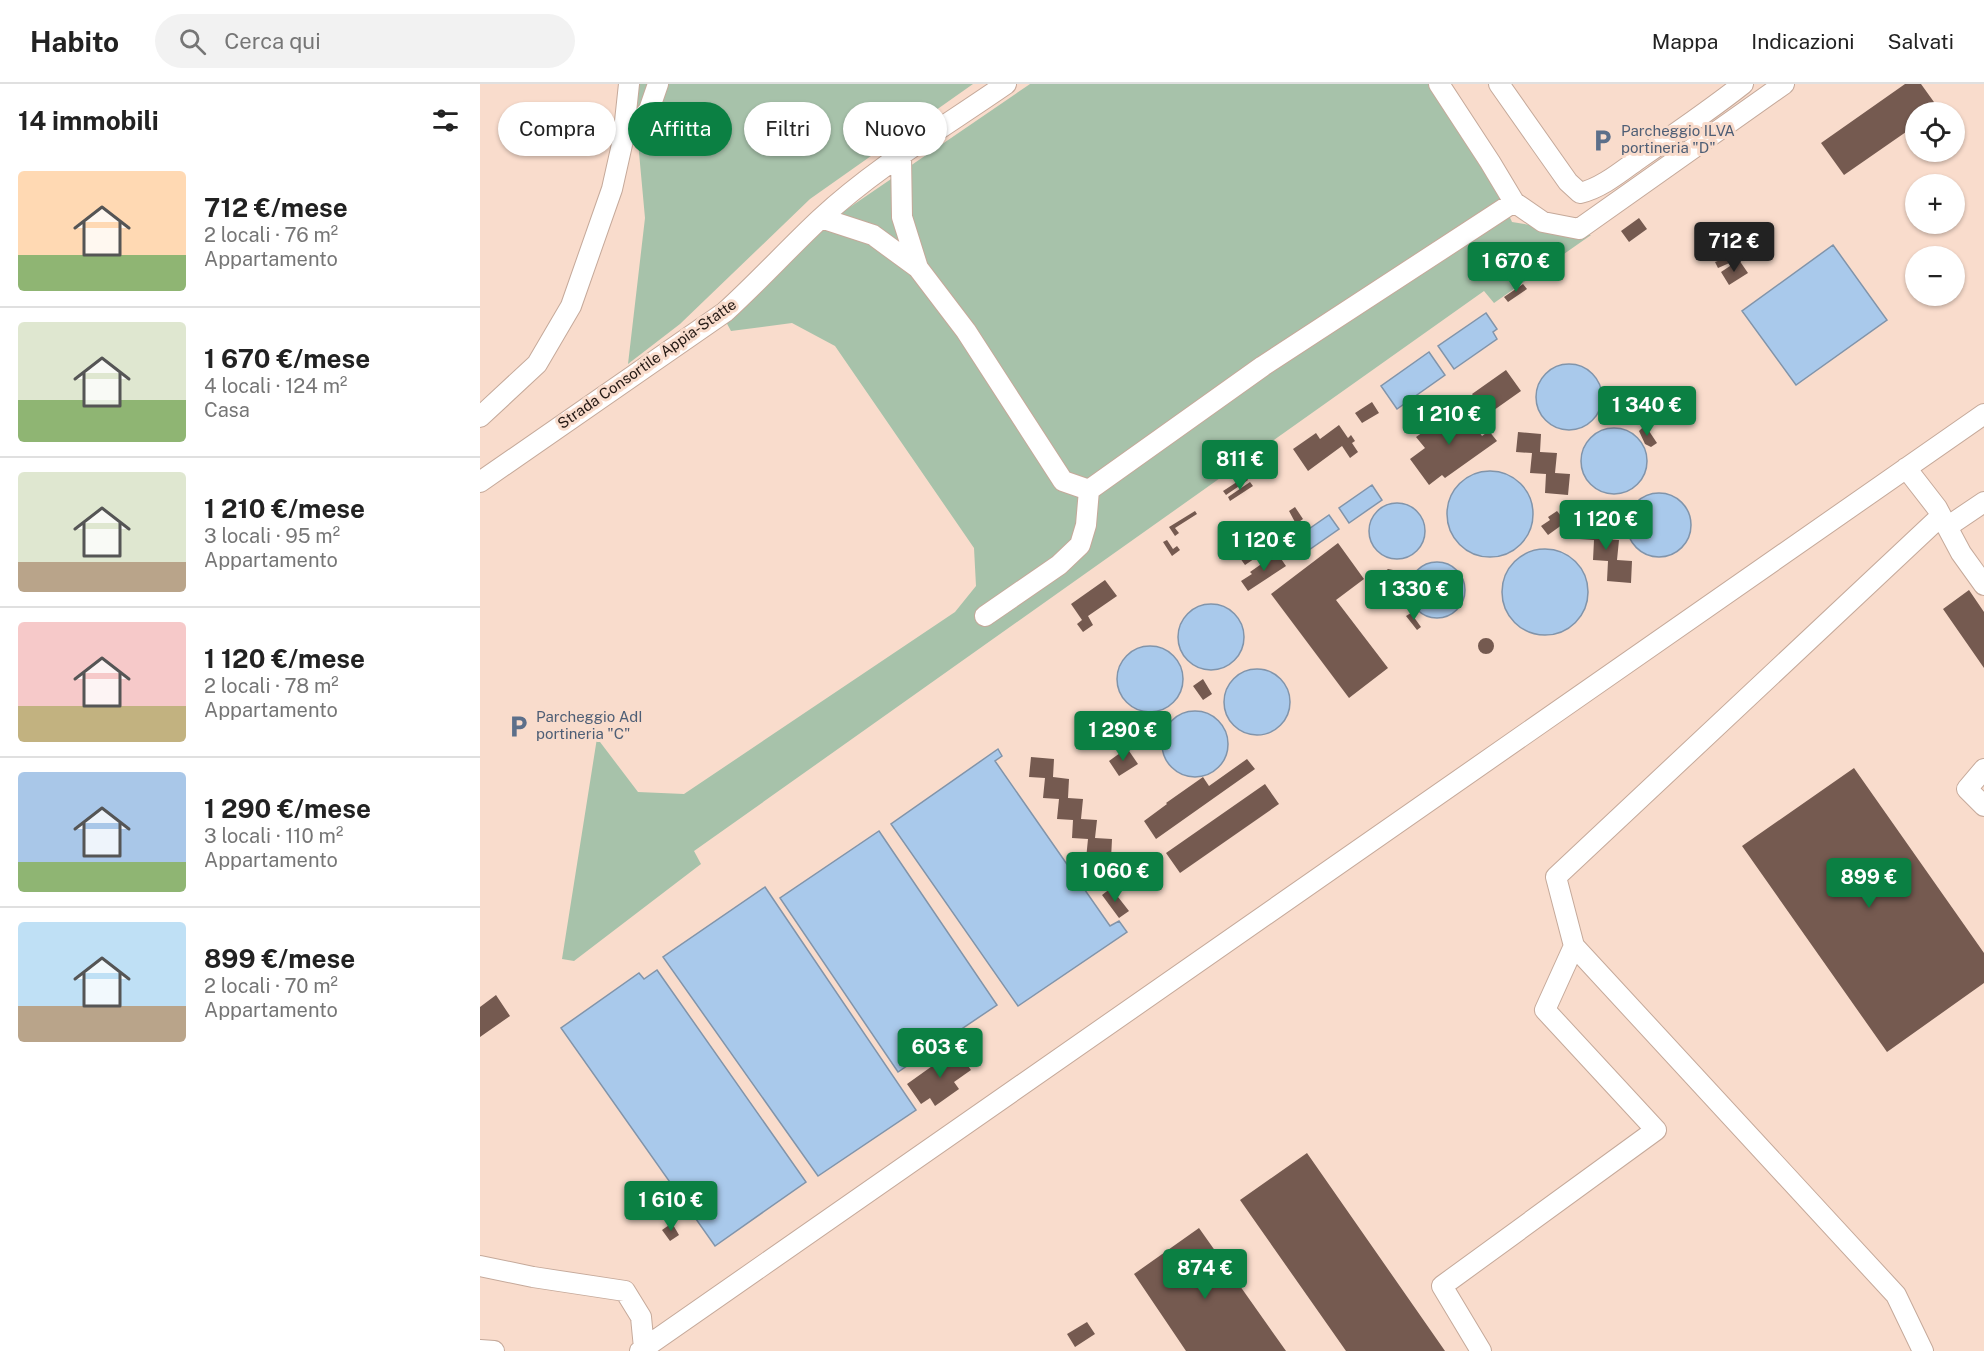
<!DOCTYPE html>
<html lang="it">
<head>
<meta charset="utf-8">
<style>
	body { margin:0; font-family:"Public Sans",sans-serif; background:#f2f2f2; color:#222; height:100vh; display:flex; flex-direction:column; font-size:22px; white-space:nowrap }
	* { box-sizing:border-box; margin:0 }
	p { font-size:20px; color:#767676 }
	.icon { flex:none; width:33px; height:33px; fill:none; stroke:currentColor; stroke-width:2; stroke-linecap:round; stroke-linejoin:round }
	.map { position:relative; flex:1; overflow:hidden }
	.panel { display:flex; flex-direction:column; background:#fff; width:480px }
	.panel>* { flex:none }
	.hud { position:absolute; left:18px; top:18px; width:570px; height:54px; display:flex; gap:12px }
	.controls { position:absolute; left:1425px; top:18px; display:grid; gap:12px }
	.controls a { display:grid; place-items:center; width:60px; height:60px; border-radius:50%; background:#fff; box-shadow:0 2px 4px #0004; font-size:30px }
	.price { position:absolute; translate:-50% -51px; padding:0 14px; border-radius:6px; background:#0b8043; color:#fff; font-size:20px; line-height:39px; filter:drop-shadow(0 2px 3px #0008) }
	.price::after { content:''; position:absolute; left:50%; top:36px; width:18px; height:14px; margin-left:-9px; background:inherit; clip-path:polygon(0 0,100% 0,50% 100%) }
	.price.current { background:#222; color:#fff }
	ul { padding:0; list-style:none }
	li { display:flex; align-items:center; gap:18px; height:150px; padding:0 18px }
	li+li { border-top:2px solid #e0e0e0 }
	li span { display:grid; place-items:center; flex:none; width:168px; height:120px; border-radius:6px; color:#555 }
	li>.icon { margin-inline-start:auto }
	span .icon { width:72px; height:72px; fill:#fffc; stroke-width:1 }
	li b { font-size:26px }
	h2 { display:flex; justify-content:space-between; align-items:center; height:72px; padding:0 18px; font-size:26px }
	.pill { padding:0 21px; border-radius:27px; background:#fff; box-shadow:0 2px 4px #0004; font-size:21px; line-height:54px }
	.pill.current { background:#0b8043; color:#fff }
	header { display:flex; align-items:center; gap:36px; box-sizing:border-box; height:84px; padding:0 30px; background:#fff; border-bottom:2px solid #e0e0e0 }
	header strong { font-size:28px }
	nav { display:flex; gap:33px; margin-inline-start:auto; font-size:21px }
	.search { width:420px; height:54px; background:#f2f2f2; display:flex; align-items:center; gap:15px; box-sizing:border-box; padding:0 21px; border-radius:33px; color:#767676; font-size:22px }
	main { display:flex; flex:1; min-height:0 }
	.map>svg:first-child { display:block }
</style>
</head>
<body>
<header>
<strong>Habito</strong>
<div class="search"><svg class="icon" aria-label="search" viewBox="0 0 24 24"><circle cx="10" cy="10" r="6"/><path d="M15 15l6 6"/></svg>Cerca qui</div>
<nav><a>Mappa</a><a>Indicazioni</a><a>Salvati</a></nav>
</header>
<main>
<section class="panel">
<h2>14 immobili<svg class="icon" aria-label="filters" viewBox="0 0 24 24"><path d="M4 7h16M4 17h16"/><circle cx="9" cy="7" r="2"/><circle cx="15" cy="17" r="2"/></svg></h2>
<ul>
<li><span style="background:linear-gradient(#ffd9b3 70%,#8fb573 0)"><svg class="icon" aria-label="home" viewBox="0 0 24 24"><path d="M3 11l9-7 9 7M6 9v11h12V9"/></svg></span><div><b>712 €/mese</b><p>2 locali · 76 m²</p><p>Appartamento</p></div></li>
<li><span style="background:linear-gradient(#dfe7d0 65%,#8fb573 0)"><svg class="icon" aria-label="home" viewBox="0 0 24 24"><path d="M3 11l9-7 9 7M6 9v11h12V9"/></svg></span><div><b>1 670 €/mese</b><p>4 locali · 124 m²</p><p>Casa</p></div></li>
<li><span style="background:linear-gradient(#dfe7d0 75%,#b9a48a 0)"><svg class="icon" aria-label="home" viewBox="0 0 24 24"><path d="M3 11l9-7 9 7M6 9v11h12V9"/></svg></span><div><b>1 210 €/mese</b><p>3 locali · 95 m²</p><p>Appartamento</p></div></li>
<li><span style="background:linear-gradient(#f6c9c9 70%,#c2b280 0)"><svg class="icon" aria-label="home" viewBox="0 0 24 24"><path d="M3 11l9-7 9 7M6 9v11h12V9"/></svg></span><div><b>1 120 €/mese</b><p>2 locali · 78 m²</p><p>Appartamento</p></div></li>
<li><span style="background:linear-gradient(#a9c7e8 75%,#8fb573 0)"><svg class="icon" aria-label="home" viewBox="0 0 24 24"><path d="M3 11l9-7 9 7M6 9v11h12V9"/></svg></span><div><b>1 290 €/mese</b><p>3 locali · 110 m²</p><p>Appartamento</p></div></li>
<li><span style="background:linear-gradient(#bfe0f5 70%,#b9a48a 0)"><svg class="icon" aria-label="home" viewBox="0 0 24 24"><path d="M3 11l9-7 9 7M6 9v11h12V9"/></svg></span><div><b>899 €/mese</b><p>2 locali · 70 m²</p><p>Appartamento</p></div></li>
</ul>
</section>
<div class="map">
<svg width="1504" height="1267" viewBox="0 0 1504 1267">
	<rect width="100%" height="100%" fill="#f9dccc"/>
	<path fill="#a7c2aa" d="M156 0H493L330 115 200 240 148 280 165 134 155 25Z
		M550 0H954L998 62 1032 138 1111 151 1014 219 1004 207 214 767 221 780 94 877 82 875 117 654 158 708 204 710 475 528 496 502 494 464 355 262 312 239 251 247 245 236 316 160Z"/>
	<path fill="#a9c9eb" stroke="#8194aa" stroke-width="1.5" d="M1353 161 1407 236 1316 301 1262 227Z
		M1006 229 1017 245 1013 248 1017 255 974 285 958 262Z
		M949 268 965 291 917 325 901 302Z
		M1056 313a33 33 0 1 1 66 0a33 33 0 1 1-66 0Z
		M1101 377a33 33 0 1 1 66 0a33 33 0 1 1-66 0Z
		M967 430a43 43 0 1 1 86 0a43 43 0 1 1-86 0Z
		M892 401 902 416 869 439 859 424Z
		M1147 441a32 32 0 1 1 64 0a32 32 0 1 1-64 0Z
		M889 447a28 28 0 1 1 56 0a28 28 0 1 1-56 0Z
		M849 431 859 445 826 468 816 454Z
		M1022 508a43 43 0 1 1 86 0a43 43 0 1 1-86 0Z
		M929 506a28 28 0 1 1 56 0a28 28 0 1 1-56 0Z
		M698 553a33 33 0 1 1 66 0a33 33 0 1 1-66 0Z
		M637 595a33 33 0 1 1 66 0a33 33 0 1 1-66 0Z
		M744 618a33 33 0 1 1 66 0a33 33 0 1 1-66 0Z
		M682 660a33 33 0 1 1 66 0a33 33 0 1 1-66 0Z
		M518 665 522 672 515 677 630 842 639 837 647 848 538 922 411 740Z
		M399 747 517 921 418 988 300 814Z
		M285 803 436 1026 338 1092 183 873Z
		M177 886 326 1098 235 1162 81 944 159 889 164 895Z"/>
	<path fill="#755a50" d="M1425 0H1441L1459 25 1453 28H1436V41L1364 91 1341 59Z
		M179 27 195 30 190 70 174 67 175 59 165 57 166 44 177 46Z
		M1159 134 1167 145 1149 158 1141 147Z
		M1251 172 1254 177 1238 184 1235 178Z
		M1259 176 1268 189 1249 201 1241 188Z
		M1043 200 1047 205 1028 218 1024 213Z
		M1026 286 1041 307 1007 331 992 310Z
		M892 318 899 329 882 339 875 329Z
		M977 324 987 338 991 336 1002 352 1009 347 1017 357 965 394 962 391 949 401 930 375 945 364 936 353Z
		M859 341 868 354 871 351 875 357 872 359 878 368 870 374 862 362 828 387 813 365 836 349 840 355Z
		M1165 341 1177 359 1171 363 1165 360 1159 347Z
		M1038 348 1061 350 1060 368 1077 369 1075 389 1090 390 1088 411 1065 409 1066 390 1050 389 1052 369 1036 368Z
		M766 392 768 396 746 411 743 407Z
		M770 398 773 402 750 417 748 413Z
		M815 423 823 435 816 440 809 427Z
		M715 427 717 430 695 444 699 449 695 452 689 443Z
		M1077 427 1086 438 1068 451 1061 442 1070 436 1068 433Z
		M1100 435 1123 437 1122 455 1139 456 1137 476 1152 477 1151 499 1127 497 1128 477 1113 476 1114 456 1099 455Z
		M786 440 799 458 765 481 752 463Z
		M687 456 693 465 697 462 700 466 692 472 683 458Z
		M858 459 884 495 856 516 908 584 869 614 791 510Z
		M797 469 806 482 768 507 761 497 772 490 770 488Z
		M908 485 913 486 920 496 918 501 914 504 910 503 902 493 903 489Z
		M625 496 637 512 608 532 613 541 603 548 597 540 602 536 591 520Z
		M1489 506 1504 528V584L1463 525Z
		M931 529 941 543 937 546 926 532Z
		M998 562a8 8 0 1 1 16 0a8 8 0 1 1-16 0Z
		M723 595 732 610 723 616 713 602Z
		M647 664 658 680 639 692 629 677Z
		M551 673 574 675 573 693 589 695 588 714 603 715 601 735 617 736 615 754 632 755 631 775 646 776 644 797 620 796 622 776 606 775 608 755 592 754 593 736 577 735 579 715 563 714 565 694 549 693Z
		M767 675 775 685 676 755 664 737 687 720 686 719 723 693 729 702Z
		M1374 684 1504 869V899L1407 968 1262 762Z
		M785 700 799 720 700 789 686 769Z
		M631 804 649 827 639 834 622 811Z
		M16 911 30 932 0 953V923Z
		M476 965 491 986 474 998 479 1005 455 1022 450 1014 441 1020 427 1000Z
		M827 1069 965 1267H866L760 1116Z
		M192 1139 199 1151 190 1157 182 1146Z
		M719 1144 806 1267H706L654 1190Z
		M607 1238 615 1250 595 1263 587 1250Z"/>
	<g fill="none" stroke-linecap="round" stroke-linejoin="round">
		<defs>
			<path id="minor" d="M959 0 1010 78 1034 118 1063 138 1099 145 1304 0
				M1019 0 1088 98 1100 109C1122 104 1143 86 1160 74 1195 50 1230 26 1263 0
				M143 56 169 26 178 0
				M421 72 422 133 438 184 486 247 583 397 609 406 783 282 1034 118
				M341 134 393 151 438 184
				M0 333 57 280 91 222 132 105 143 56 149 0
				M1426 384 1457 424 1481 469 1504 501
				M0 398 245 228C278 198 308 165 340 135 396 83 464 43 526 0
				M1467 443 1504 418
				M505 532 579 481 600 461 606 441 609 406
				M1504 685 1487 705 1504 722
				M1094 862 1076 793 1461 432
				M0 1182 53 1193 145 1207 161 1233 164 1264
				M0 1266 14 1267
				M160 1267 1504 330
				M1001 1267 962 1202 1176 1046 1065 926 1094 862 1416 1211 1443 1267"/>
		</defs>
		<use href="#minor" stroke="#c5a99a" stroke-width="22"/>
		<use href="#minor" stroke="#fff" stroke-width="20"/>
	</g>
	<defs>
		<symbol id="parking-bare" viewBox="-9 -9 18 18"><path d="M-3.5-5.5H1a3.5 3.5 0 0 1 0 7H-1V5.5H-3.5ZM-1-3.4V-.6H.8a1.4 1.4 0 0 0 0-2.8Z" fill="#5c6f8a" stroke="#f9dccc" stroke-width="2.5" paint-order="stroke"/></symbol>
	</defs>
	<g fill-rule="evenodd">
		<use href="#parking-bare" x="1106" y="40" width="33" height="33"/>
		<use href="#parking-bare" x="22" y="626" width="33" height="33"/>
	</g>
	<g text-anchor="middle" stroke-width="6" stroke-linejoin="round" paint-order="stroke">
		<g font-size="15" fill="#4e5e75" stroke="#f9dccc" text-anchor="start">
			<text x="1141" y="52">Parcheggio ILVA<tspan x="1141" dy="17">portineria "D"</tspan></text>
			<text x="56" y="638">Parcheggio AdI<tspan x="56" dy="17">portineria "C"</tspan></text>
		</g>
		<g font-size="15" fill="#241914" stroke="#f9dccc">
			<text transform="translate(167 280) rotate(-35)" y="5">Strada Consortile Appia-Statte</text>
		</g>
	</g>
</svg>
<div class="controls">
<a><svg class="icon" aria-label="locate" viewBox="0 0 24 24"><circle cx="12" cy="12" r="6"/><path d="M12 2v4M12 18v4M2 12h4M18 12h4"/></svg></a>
<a>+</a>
<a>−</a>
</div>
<b class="price current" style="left:1254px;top:189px">712 €</b>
<b class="price" style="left:1036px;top:209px">1 670 €</b>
<b class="price" style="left:1167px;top:353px">1 340 €</b>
<b class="price" style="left:969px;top:362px">1 210 €</b>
<b class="price" style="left:760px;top:407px">811 €</b>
<b class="price" style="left:1126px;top:467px">1 120 €</b>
<b class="price" style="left:784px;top:488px">1 120 €</b>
<b class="price" style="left:934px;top:537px">1 330 €</b>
<b class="price" style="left:643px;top:678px">1 290 €</b>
<b class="price" style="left:635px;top:819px">1 060 €</b>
<b class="price" style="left:1389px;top:825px">899 €</b>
<b class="price" style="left:460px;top:995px">603 €</b>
<b class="price" style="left:191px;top:1148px">1 610 €</b>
<b class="price" style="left:725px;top:1216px">874 €</b>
<div class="hud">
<a class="pill">Compra</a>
<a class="pill current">Affitta</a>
<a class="pill">Filtri</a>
<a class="pill">Nuovo</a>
</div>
</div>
</main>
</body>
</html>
